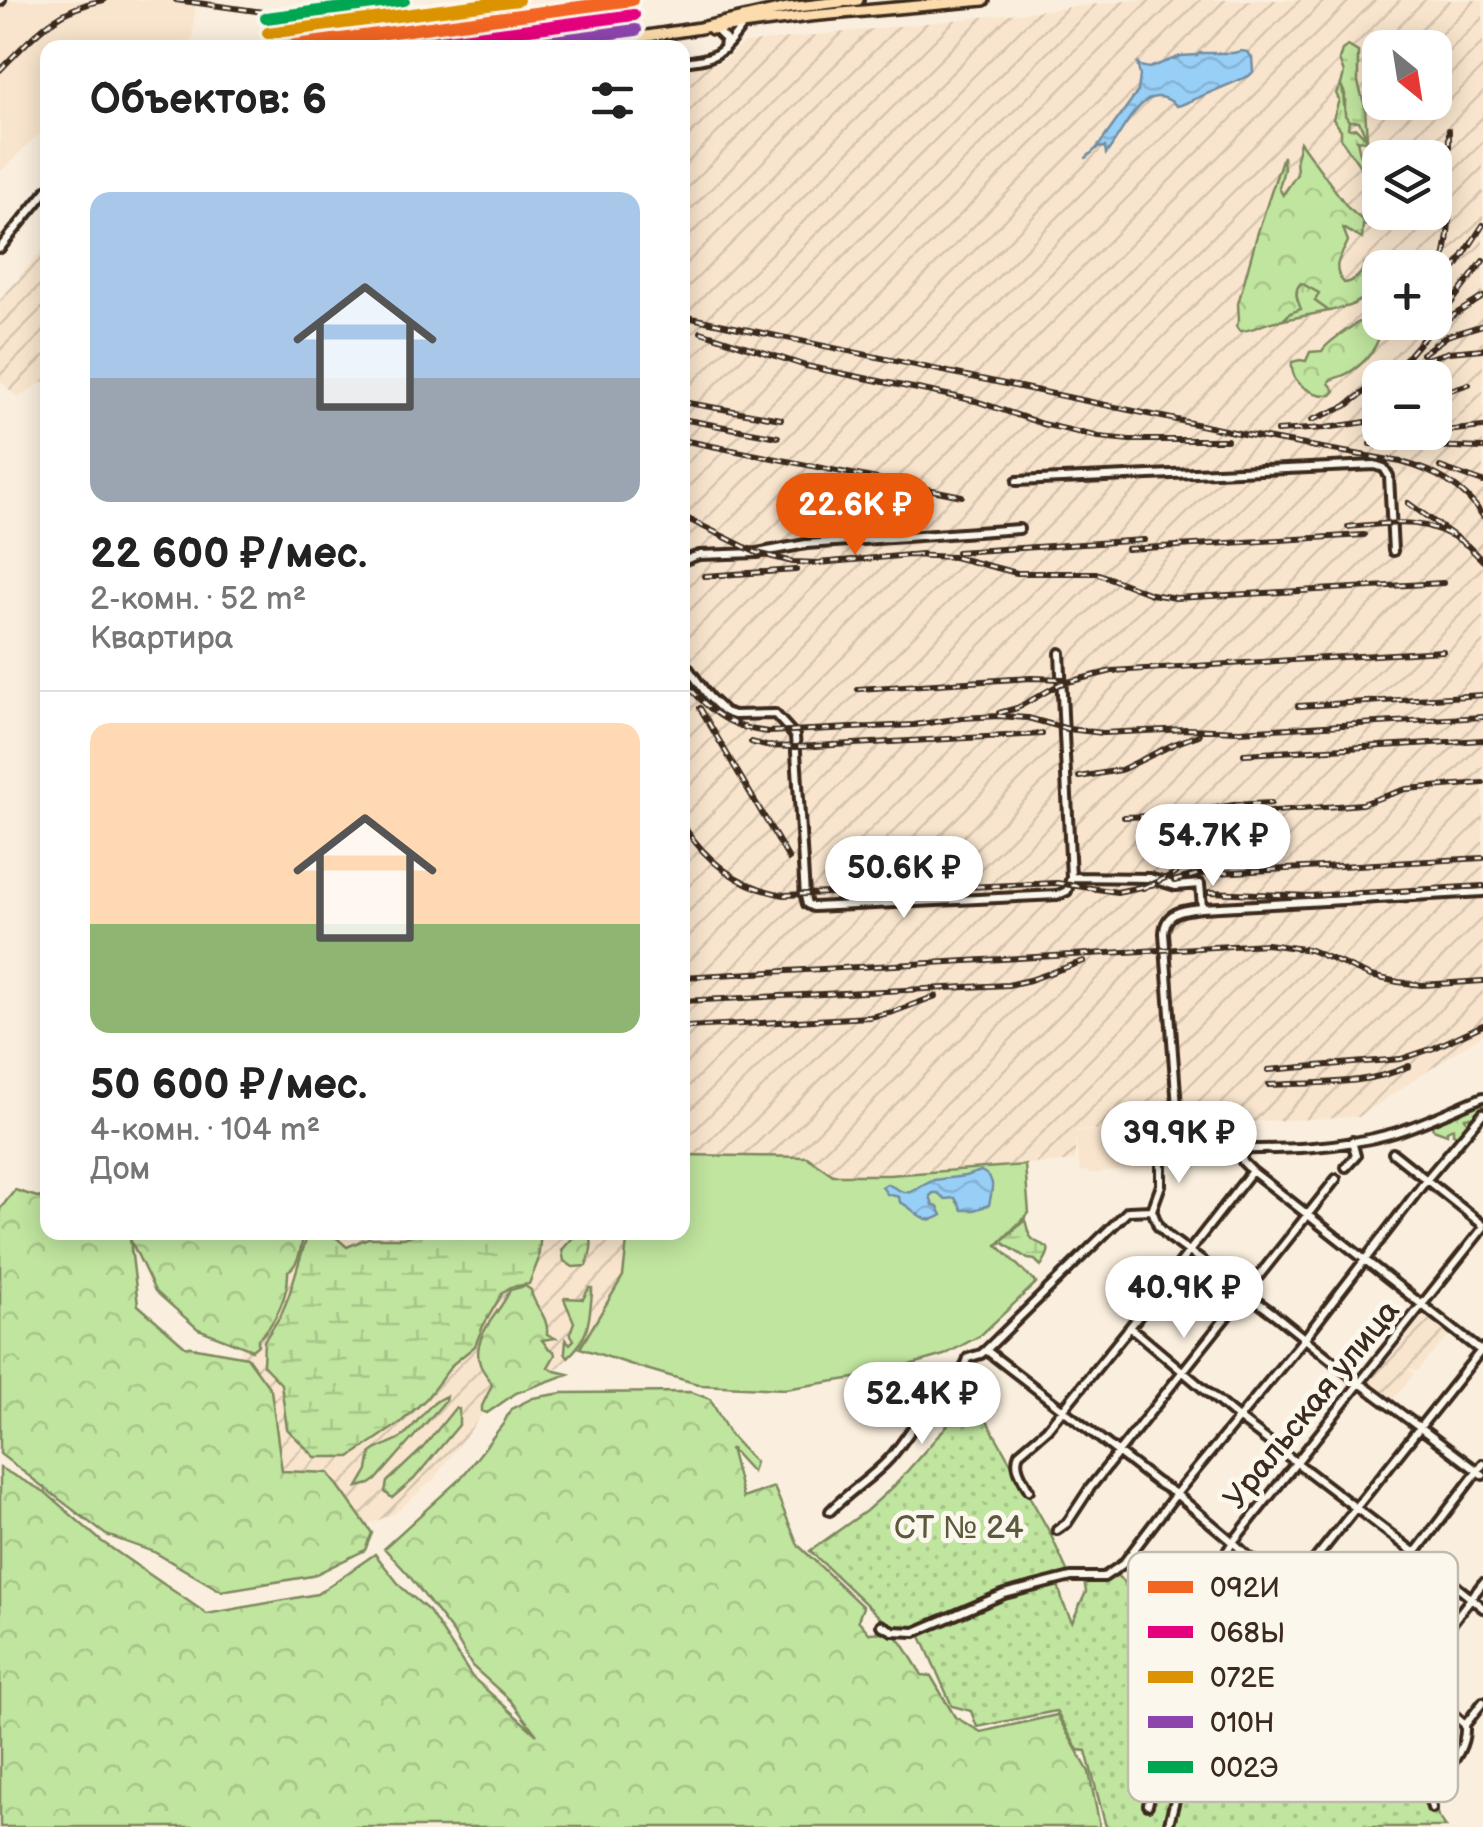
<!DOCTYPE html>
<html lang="ru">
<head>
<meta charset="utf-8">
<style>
	body { margin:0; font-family:"Balsamiq Sans",sans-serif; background:#f2f2f2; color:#222; height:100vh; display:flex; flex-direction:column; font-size:38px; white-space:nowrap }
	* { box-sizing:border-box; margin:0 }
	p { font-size:32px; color:#767676 }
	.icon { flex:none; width:55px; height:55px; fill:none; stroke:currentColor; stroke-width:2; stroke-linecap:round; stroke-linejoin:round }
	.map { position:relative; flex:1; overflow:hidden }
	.drawer { position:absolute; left:40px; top:40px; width:650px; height:1200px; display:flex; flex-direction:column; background:#fff; border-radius:20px; box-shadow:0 5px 25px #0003 }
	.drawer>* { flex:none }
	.needle { width:65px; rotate:150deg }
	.tools { position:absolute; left:1362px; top:30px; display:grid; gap:20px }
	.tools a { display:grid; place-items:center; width:90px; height:90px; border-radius:20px; background:#fff; box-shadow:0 5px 25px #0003; font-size:50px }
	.price { position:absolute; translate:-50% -85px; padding:0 22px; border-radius:35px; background:#fff; color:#222; font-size:32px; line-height:65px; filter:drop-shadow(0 2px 5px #0008) }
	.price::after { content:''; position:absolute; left:50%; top:60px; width:30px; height:22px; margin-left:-15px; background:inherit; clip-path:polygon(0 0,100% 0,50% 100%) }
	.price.selected { background:#ea580c; color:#fff }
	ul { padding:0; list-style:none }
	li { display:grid; align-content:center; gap:20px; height:530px; padding:0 50px }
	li+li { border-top:2px solid #e0e0e0 }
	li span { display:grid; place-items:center; height:310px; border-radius:20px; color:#555 }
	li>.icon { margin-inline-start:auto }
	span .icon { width:180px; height:180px; fill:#fffc; stroke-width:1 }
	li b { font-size:42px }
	h2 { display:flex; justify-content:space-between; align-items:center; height:120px; padding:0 50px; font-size:42px }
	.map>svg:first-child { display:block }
</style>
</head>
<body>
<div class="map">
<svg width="1483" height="1827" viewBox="0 0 1483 1827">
	<defs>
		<pattern id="industrial-furrows" width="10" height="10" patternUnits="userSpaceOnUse" patternTransform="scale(2.5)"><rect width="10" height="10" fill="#f9e5cd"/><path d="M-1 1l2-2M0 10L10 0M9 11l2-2" fill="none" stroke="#d6c5b0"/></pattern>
		<pattern id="grass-tufts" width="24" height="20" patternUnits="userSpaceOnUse" patternTransform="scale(2.5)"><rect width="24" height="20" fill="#c0e59f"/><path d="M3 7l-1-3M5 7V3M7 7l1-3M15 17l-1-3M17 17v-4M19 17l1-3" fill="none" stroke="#a6c588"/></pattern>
		<pattern id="forest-crowns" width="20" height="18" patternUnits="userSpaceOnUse" patternTransform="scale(2.5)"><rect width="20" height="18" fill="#c0e59f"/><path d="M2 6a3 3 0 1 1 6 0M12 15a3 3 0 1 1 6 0" fill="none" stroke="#a6c588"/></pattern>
		<pattern id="wetland-marsh" width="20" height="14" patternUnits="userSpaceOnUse" patternTransform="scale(2.5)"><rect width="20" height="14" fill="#c0e59f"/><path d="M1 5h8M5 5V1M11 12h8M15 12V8" fill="none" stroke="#a6c588"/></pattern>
		<pattern id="garden-dots" width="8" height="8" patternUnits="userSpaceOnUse" patternTransform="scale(2.5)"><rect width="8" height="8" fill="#c0e59f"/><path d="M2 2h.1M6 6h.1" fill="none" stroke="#a6c588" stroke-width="1.8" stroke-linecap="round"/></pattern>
		<pattern id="water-waves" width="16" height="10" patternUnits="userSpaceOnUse" patternTransform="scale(2.5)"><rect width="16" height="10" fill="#98cff7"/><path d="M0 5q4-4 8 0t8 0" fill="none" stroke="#84b2d3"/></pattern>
	</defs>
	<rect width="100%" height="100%" fill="#faefde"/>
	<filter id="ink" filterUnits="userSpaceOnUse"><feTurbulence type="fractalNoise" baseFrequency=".01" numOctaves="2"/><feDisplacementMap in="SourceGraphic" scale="20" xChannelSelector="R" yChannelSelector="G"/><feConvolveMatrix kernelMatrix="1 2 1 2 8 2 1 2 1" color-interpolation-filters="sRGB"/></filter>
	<g filter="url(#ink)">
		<path fill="#f9e5cd" d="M0 0H196L192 40 175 47 48 48 47 128 29 143 0 173Z
			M1149 1127 1150 1142H1154V1147L1150 1148 1151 1167 1088 1174 1087 1171 1080 1172 1074 1132Z"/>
		<path fill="url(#industrial-furrows)" fill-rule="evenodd" d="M1135 0H1483V1034L1359 1117 1201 1124 1200 1128 1191 1129 1190 1125 1075 1131V1161L888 1175H832L807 1157 683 1155V68L719 63 744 43ZM1380 48H1435V102H1380ZM1380 158H1435V212H1380ZM1380 268H1435V322H1380ZM1380 378H1435V432H1380Z
			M47 244V379L18 398 0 381V300Z
			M292 1233H628L623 1276 580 1348 559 1367 508 1390 490 1404 434 1479 394 1514 350 1531 330 1470 280 1482 236 1361Z
			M1425 1311 1452 1332 1416 1372 1407 1367 1414 1374 1392 1401 1370 1384 1369 1376 1376 1367 1382 1365 1391 1357Z"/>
		<path fill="url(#grass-tufts)" stroke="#7e885e" stroke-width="2.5" d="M1341 85C1346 97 1341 110 1349 121L1348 128 1350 129 1356 128 1367 139 1365 141 1357 140 1364 172 1341 139V130L1333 119 1339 100 1336 93Z
			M1301 283 1319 293 1315 301 1329 311 1283 320 1296 309 1297 288Z
			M1483 1101V1114L1465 1118 1469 1126 1462 1129 1458 1136 1453 1134V1128L1447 1131V1134L1433 1129 1431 1124 1434 1121Z"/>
		<path fill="url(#forest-crowns)" stroke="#7e885e" stroke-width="2.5" d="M1300 142 1348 208 1369 226 1363 225 1362 239 1343 228 1348 241C1343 255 1329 265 1344 283 1355 282 1363 273 1364 264L1378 263 1380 289 1350 306 1329 311 1315 301 1319 293 1301 283C1293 291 1297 299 1301 309L1290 313 1283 320C1264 321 1256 331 1240 331L1236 326 1239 320 1238 304 1257 235 1283 156 1284 169 1279 188 1283 195 1297 174 1296 158Z
			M1375 314C1389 333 1371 358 1353 370 1347 375 1338 377 1330 380L1329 383 1335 391 1331 395C1312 396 1290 384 1292 362L1300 360 1306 361 1310 352 1322 351C1328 341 1363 318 1375 314Z
			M15 1190 47 1200 48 1232 304 1233C301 1245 300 1264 288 1271 289 1293 275 1325 258 1339V1345L252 1350 198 1329 155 1291 130 1239 138 1305 185 1346 247 1357 271 1390 282 1471 329 1473 372 1533 365 1550 312 1576 221 1591 154 1552 106 1535 0 1454V1209Z
			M578 1232 590 1233C593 1243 591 1256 586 1266L573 1267 564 1261 562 1250Z
			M525 1286 531 1290C532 1305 549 1315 547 1334L555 1338 542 1340 548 1348 554 1351 555 1355 548 1367 555 1371 568 1374 516 1393 487 1413 482 1411V1406L492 1385C489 1377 482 1371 480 1364 470 1335 501 1313 510 1290Z
			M589 1288H592V1293C589 1320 590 1337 568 1357L565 1352 566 1339 570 1344 574 1340 570 1333 574 1322 564 1299 565 1298 583 1299Z
			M691 1392 710 1399 730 1435 755 1462 752 1472 730 1448 743 1498 774 1487 798 1545 863 1607 858 1620 869 1633 888 1632 894 1634 903 1644 922 1675 931 1676 955 1717 981 1732 1057 1715 1089 1772 1100 1827H0V1468L45 1492 101 1541 207 1614 317 1594 375 1554 401 1587 429 1611 472 1677 537 1735 510 1700 472 1666 453 1633 407 1573 384 1548 462 1477 503 1424 511 1409 533 1398 562 1393Z
			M446 1396 445 1401 376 1480 370 1484 358 1487 368 1470 371 1453C380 1446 393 1443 402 1437 418 1424 426 1404 446 1396Z
			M456 1407 459 1409V1425L414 1479 392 1498 385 1492 387 1482 422 1449Z"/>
		<path fill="url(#wetland-marsh)" stroke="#7e885e" stroke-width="2.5" d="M1348 46 1358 52V82L1365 107 1367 139 1359 121H1349L1345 115V94L1341 85 1344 73 1339 60 1342 50Z
			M1025 1220C1027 1225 1027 1231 1030 1236 1040 1251 1059 1238 1041 1266L1035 1260 1028 1259 1003 1243H999Z
			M308 1233H331L347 1247 368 1238H404L415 1233H478C500 1242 519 1235 541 1233L538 1261 529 1284 511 1287 503 1292 483 1326 475 1346 453 1364 426 1399 400 1423 350 1457H315L287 1429 281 1384 263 1365 264 1341 281 1315 289 1295Z"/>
		<path fill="url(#garden-dots)" stroke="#7e885e" stroke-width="2.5" d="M973 1396 1049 1531 1069 1575 1026 1584 973 1603 914 1628 890 1627 810 1551 866 1511 894 1486Z
			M1116 1575C1138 1593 1159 1612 1185 1625 1196 1631 1204 1630 1214 1638L1166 1827H1106L1086 1751 1078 1750 1056 1711 977 1727 971 1711 952 1706 920 1634 996 1601 1058 1584 1063 1603 1072 1622 1086 1592 1084 1580H1099Z
			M1238 1633C1269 1648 1318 1668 1344 1689 1366 1707 1379 1736 1403 1753L1400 1758 1446 1827H1171L1217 1645 1226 1634Z"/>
		<path fill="#c0e59f" stroke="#7e885e" stroke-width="2.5" d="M683 1155 807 1157 833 1175H889L1025 1165 1029 1213 997 1245 1036 1283 981 1335 944 1355 874 1375 785 1389 701 1385 639 1367 580 1348 623 1276 628 1233 682 1232Z"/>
		<path fill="url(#water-waves)" stroke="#738da0" stroke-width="2.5" d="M1241 51 1247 52 1252 57 1253 72 1249 76 1181 105 1177 106C1144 75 1124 132 1106 154L1105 147 1097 148 1138 91 1140 76 1137 62 1140 66 1149 68 1181 56 1197 55 1200 53H1233Z
			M981 1171C997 1179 992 1189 989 1205L974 1210H962L955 1198 945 1199 938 1193H933L930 1196 933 1205 938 1207 942 1215C923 1228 916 1209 900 1202L899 1197 887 1194 882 1187 887 1184 903 1192H910L934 1180 965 1176Z"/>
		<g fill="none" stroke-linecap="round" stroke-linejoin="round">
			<path stroke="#738da0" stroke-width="2.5" d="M1086 158 1097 148"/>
			<defs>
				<path id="minor" d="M0 1 1 0
					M716 30 725 39 724 49
					M436 48H473
					M682 62C720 59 722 52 744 24
					M0 248 48 189
					M1017 481 1375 465 1384 468 1389 476 1393 551
					M682 561 699 555 757 553 806 544 1019 529
					M682 660 709 697 725 712 734 715 775 714 795 736 805 896 807 904 813 907 1058 895 1067 891 1071 877 1060 653
					M1071 877 1149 878 1176 886 1200 884 1202 907
					M1177 1107 1164 933C1165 911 1184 910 1202 908L1483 892
					M1240 1149 1243 1162 1252 1171 1482 1352
					M1393 1153 1483 1225
					M1346 1167 1356 1156 1352 1141
					M1152 1210 1158 1226 1169 1237 1274 1314 1360 1383 1483 1475
					M1152 1210 1161 1185V1151C1237 1147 1317 1155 1390 1134 1422 1125 1453 1109 1483 1097
					M1130 1327 1238 1418 1415 1553 1483 1608
					M986 1350 1156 1482 1176 1494 1233 1542 1249 1557 1307 1597 1349 1637 1405 1683 1446 1708 1465 1725
					M1029 1490C1023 1479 1013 1466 1019 1453L1047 1429 1130 1327 1252 1171
					M830 1511C849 1491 872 1478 890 1458 909 1436 924 1408 943 1387 953 1377 965 1373 968 1358L981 1354 986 1350 1128 1211 1152 1210
					M1057 1530 1067 1523 1090 1488 1336 1179
					M1254 1600 1271 1611 1293 1587 1483 1348
					M881 1625 893 1631 915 1632 1004 1594 1071 1577H1104L1123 1564 1176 1494 1304 1339 1427 1179 1483 1113
					M1325 1671 1483 1464
					M1376 1717 1404 1688 1405 1683 1483 1583
					M1465 1725 1483 1702
					M1148 1805 1195 1606 1212 1575 1233 1542 1483 1228
					M1432 1808 1429 1795C1442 1772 1467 1754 1465 1725
					M1168 1827 1217 1638 1193 1621"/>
				<path id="major" d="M561 29 596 39 621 40 700 28 788 8 858 0
					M712 29 809 16 984 0"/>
			</defs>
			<use href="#minor" stroke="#3b2a1e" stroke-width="14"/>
			<use href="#major" stroke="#3b2a1e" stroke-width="16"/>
			<use href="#minor" stroke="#fbf7ec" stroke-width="6"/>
			<use href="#major" stroke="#fcdcac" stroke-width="9"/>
			<defs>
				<path id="rail" d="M176 0 380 28 420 25 533 10 578 0
					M0 70C33 36 55 9 104 0
					M1445 284 1483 225
					M1435 286C1456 240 1448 180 1449 130
					M682 316 1243 434 1401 462C1435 471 1463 486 1483 516
					M1449 318 1483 297
					M701 332 806 366 976 401 1043 424 1099 437 1130 440H1227
					M1422 354 1447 336 1483 325
					M1426 359 1449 352 1483 349
					M1389 378 1433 327 1483 261
					M1435 395 1469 384
					M682 402 781 419
					M682 419 778 437
					M1312 420 1346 406 1380 380
					M1277 431 1325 428 1380 420
					M1435 432 1483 427
					M682 440 962 496
					M1370 444 1483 448
					M1440 467 1483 482
					M1408 503 1468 546 1483 561
					M682 516 757 553 793 562 818 563 922 554
					M1348 527C1396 523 1420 516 1463 542
					M1127 549 1364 535
					M957 552 1144 540
					M908 555 954 557 1017 573H1096L1151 594 1176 598 1443 583
					M704 576 796 570
					M682 677C704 708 730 729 769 732L914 725 962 718 999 716 1028 718 1068 729 1103 733 1187 729 1239 731 1483 717
					M858 689 1031 678 1065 679
					M1298 706 1483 695
					M700 708 789 859
					M999 713 1017 708 1060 684 1112 671 1443 651
					M751 742 766 746 796 747 1042 734
					M1244 754 1483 740
					M1079 777 1121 770 1174 744 1199 735
					M1172 815 1234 805 1271 803
					M1124 817 1185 815
					M682 824C707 862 738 887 784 895L1057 883 1117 892 1155 884
					M1197 860 1223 851 1275 848
					M1174 881 1199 874 1483 858
					M1143 888 1174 874 1228 829 1254 816 1276 811 1362 804 1406 789 1483 783
					M1209 892 1309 896 1483 886
					M682 977 1267 944 1310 950 1371 976 1398 982 1422 985 1483 981
					M682 1001 1008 985 1030 980 1084 961
					M687 1027 870 1017 893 1012 936 996
					M1268 1070 1401 1059 1434 1048 1483 1025
					M1269 1085C1314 1082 1367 1086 1409 1066"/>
			</defs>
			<use href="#rail" stroke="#3b2a1e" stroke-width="6"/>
			<use href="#rail" stroke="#fbf7ec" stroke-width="2.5" stroke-dasharray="8" stroke-linecap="butt"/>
			<defs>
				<path id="major-bridge" d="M497 0 561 29"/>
			</defs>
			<use href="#major-bridge" stroke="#3b2a1e" stroke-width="16" stroke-linecap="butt"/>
			<use href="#major-bridge" stroke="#fcdcac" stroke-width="9"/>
			<defs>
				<path id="rail-1" d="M274 48 632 0"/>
				<path id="rail-2" d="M388 48 634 15"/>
				<path id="rail-3" d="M268 33 518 0"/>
				<path id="rail-4" d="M502 48 636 30"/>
				<path id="rail-5" d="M266 18 404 0"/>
			</defs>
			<use href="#rail-1" stroke="#fbf7ec" stroke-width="20"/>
			<use href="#rail-2" stroke="#fbf7ec" stroke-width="20"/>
			<use href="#rail-3" stroke="#fbf7ec" stroke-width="20"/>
			<use href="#rail-4" stroke="#fbf7ec" stroke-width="20"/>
			<use href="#rail-5" stroke="#fbf7ec" stroke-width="20"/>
			<use href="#rail-1" stroke="#f26522" stroke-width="12"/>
			<use href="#rail-2" stroke="#e5007d" stroke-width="12"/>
			<use href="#rail-3" stroke="#db9304" stroke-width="12"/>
			<use href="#rail-4" stroke="#8e44ad" stroke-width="12"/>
			<use href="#rail-5" stroke="#00a651" stroke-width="12"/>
		</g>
	</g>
	<g text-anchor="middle" stroke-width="10" stroke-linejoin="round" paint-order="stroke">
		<g font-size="32" fill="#3b2a1e" stroke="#fbf7ec">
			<text transform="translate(1311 1404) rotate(-51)" y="11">Уральская улица</text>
		</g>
		<g font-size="32" fill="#5c593e" stroke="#fbf7ec">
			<text x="959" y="1538">СТ № 24</text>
		</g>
	</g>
	<rect x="1128" y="1552" width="330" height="250" rx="15" fill="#fbf7ec" stroke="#c1baae" stroke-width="2.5"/>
	<rect x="1148" y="1581" width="45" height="12" fill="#f26522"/>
	<rect x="1148" y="1626" width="45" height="12" fill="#e5007d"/>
	<rect x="1148" y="1671" width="45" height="12" fill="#db9304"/>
	<rect x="1148" y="1716" width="45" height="12" fill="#8e44ad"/>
	<rect x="1148" y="1761" width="45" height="12" fill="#00a651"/>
	<g font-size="28" fill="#3b2a1e">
		<text x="1210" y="1597">092И</text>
		<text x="1210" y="1642">068Ы</text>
		<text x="1210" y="1687">072Е</text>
		<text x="1210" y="1732">010Н</text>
		<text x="1210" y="1777">002Э</text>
	</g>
</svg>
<div class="tools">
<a><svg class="needle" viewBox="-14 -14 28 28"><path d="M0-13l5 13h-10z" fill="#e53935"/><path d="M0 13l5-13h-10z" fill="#767676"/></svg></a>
<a><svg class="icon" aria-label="layers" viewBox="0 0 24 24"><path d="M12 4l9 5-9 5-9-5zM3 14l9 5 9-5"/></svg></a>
<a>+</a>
<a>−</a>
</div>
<b class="price selected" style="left:855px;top:558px">22.6K ₽</b>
<b class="price" style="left:1213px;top:889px">54.7K ₽</b>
<b class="price" style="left:904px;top:921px">50.6K ₽</b>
<b class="price" style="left:1179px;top:1186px">39.9K ₽</b>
<b class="price" style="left:1184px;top:1341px">40.9K ₽</b>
<b class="price" style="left:922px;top:1447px">52.4K ₽</b>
<section class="drawer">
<h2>Объектов: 6<svg class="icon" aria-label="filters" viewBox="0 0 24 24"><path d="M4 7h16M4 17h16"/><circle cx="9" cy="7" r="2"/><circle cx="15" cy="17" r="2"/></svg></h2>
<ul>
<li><span style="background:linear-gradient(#a9c7e8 60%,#9aa5b1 0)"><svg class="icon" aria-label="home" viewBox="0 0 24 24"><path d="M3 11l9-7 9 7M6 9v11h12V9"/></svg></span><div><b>22 600 ₽/мес.</b><p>2-комн. · 52 m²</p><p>Квартира</p></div></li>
<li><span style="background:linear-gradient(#ffd9b3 65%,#8fb573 0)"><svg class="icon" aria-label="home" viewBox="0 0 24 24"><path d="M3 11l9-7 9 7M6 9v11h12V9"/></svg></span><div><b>50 600 ₽/мес.</b><p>4-комн. · 104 m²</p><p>Дом</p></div></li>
</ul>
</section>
</div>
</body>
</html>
